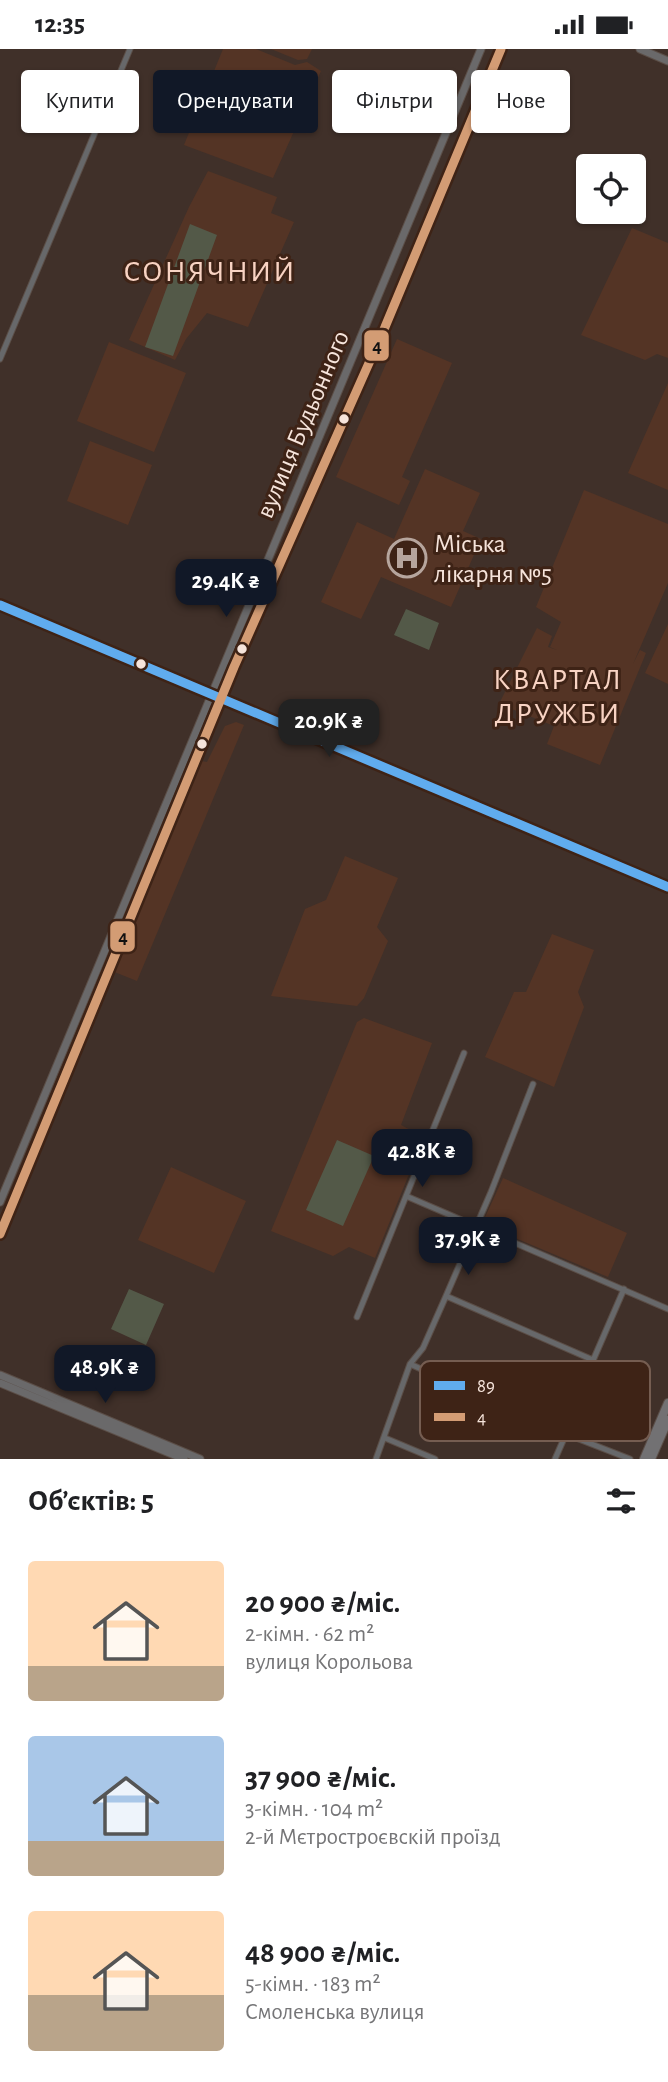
<!DOCTYPE html>
<html lang="uk">
<head>
<meta charset="utf-8">
<style>
	body { margin:0; font-family:"Alegreya Sans",sans-serif; background:#f2f2f2; color:#202124; height:100vh; display:flex; flex-direction:column; font-size:26px; white-space:nowrap }
	* { box-sizing:border-box; margin:0 }
	p { font-size:23px; color:#757577 }
	.icon { flex:none; width:38px; height:38px; fill:none; stroke:currentColor; stroke-width:2; stroke-linecap:round; stroke-linejoin:round }
	.map { position:relative; height:1410px; overflow:hidden }
	.drawer { display:flex; flex-direction:column; background:#fff; flex:1 }
	.drawer>* { flex:none }
	.hud { position:absolute; left:21px; top:21px; width:626px; height:63px; display:flex; gap:14px }
	.tools { position:absolute; left:576px; top:105px; display:grid; gap:14px }
	.tools a { display:grid; place-items:center; width:70px; height:70px; border-radius:7px; background:#fff; box-shadow:0 2px 5px #0004; font-size:35px }
	.price { position:absolute; translate:-50% -60px; padding:0 16px; border-radius:14px; background:#111827; color:#fff; font-size:23px; line-height:46px; filter:drop-shadow(0 2px 4px #0008) }
	.price::after { content:''; position:absolute; left:50%; top:42px; width:21px; height:16px; margin-left:-10px; background:inherit; clip-path:polygon(0 0,100% 0,50% 100%) }
	.price.active { background:#222; color:#fff }
	ul { padding:0; list-style:none }
	li { display:flex; align-items:center; gap:21px; height:175px; padding:0 28px }
	li span { display:grid; place-items:center; flex:none; width:196px; height:140px; border-radius:7px; color:#555 }
	li>.icon { margin-inline-start:auto }
	span .icon { width:84px; height:84px; fill:#fffc; stroke-width:1 }
	li b { font-size:30px }
	h2 { display:flex; justify-content:space-between; align-items:center; height:84px; padding:0 28px; font-size:30px }
	.chip { padding:0 24px; border-radius:7px; background:#fff; box-shadow:0 2px 5px #0004; font-size:24px; line-height:63px }
	.chip.active { background:#111827; color:#fff }
	.status { display:flex; justify-content:space-between; align-items:center; height:49px; padding:0 35px; background:#fff; direction:ltr }
	.status svg { height:19px; fill:currentColor }
	.map>svg:first-child { display:block }
</style>
</head>
<body>
<div class="status"><b>12:35</b><svg viewBox="0 0 49 12"><path d="M0 12V9h3v3zM5 12V6h3v6zM10 12V3h3v9zM15 12V0h3v12zM26 1h20v11H26zM47 4h2v5h-2z"/></svg></div>
<div class="map">
<svg width="668" height="1410" viewBox="0 0 668 1410">
	<rect width="100%" height="100%" fill="#403029"/>
	<path fill="#543425" d="M223 0H256L295 16 307 13 321 22 273 129 184 96Z
		M271 0H312L307 10 298 11Z
		M208 122 277 148 271 164 294 173 248 278 207 264 186 290 175 311 129 291 189 158Z
		M632 179 668 194V309L657 305 645 311 581 286Z
		M397 290 452 314 402 428 410 432 399 456 336 428Z
		M109 293 186 324 154 403 77 372Z
		M668 334V441L628 424Z
		M90 392 152 416 128 476 67 452Z
		M425 420 480 444 463 482 481 490 451 558 381 528 361 570 321 553 357 473 394 490Z
		M584 441 668 475V534L633 615 640 601 646 604 600 716 547 695 554 677 499 655 537 579 552 587 548 598 557 601 550 598 561 573 536 558Z
		M668 575V635L645 624Z
		M236 673 244 676 137 932 112 922 201 712 207 713 225 677Z
		M345 807 398 829 377 878 388 892 364 949 357 957 271 947 305 860 326 851Z
		M552 885 594 901 578 943 584 958 554 1038 485 1008 514 943H526Z
		M364 969 432 994 401 1076 424 1088 375 1209 349 1198 333 1207 271 1182 357 973Z
		M171 1118 246 1152 214 1224 138 1191Z
		M503 1129 627 1184 608 1228 482 1175Z"/>
	<path fill="#535948" d="M190 175 217 186 173 307 145 298Z
		M406 560 439 574 429 601 394 586Z
		M337 1091 374 1107 343 1177 306 1161Z
		M129 1240 164 1255 146 1296 111 1280Z"/>
	<g fill="none" stroke-linecap="round" stroke-linejoin="round">
		<defs>
			<path id="street" d="M0 310 130 0
				M406 1147 668 1260
				M446 1247 593 1311
				M357 1268 464 1004
				M410 1315 566 1385 630 1410
				M575 1353 624 1240
				M385 1389 435 1410
				M376 1410 410 1315 423 1299 446 1247 491 1143 533 1035
				M555 1410 566 1385"/>
			<path id="secondary" d="M640 0 668 12
				M0 556 668 838
				M0 1153 481 0
				M0 1185 234 618 385 278 501 0
				M0 1326 200 1410
				M0 1334 184 1410"/>
			<path id="primary" d="M644 1410 668 1354
				M651 1410 668 1371"/>
		</defs>
		<use href="#street" stroke="#5b4e47" stroke-width="7"/>
		<use href="#secondary" stroke="#5b4e47" stroke-width="9"/>
		<use href="#primary" stroke="#5b4e47" stroke-width="10"/>
		<use href="#street" stroke="#67686a" stroke-width="5"/>
		<use href="#secondary" stroke="#6a696a" stroke-width="7"/>
		<use href="#primary" stroke="#727173" stroke-width="8"/>
		<defs>
			<path id="bus-1" d="M0 556 668 838"/>
			<path id="bus-2" d="M0 1185 234 618 385 278 501 0"/>
		</defs>
		<use href="#bus-1" stroke="#3e2316" stroke-width="14"/>
		<use href="#bus-2" stroke="#3e2316" stroke-width="14"/>
		<use href="#bus-1" stroke="#60acee" stroke-width="9"/>
		<use href="#bus-2" stroke="#d39c74" stroke-width="9"/>
	</g>
	<defs>
		<symbol id="hospital-ring" viewBox="-11 -11 22 22"><circle r="9.5" fill="#3e2316" stroke="#b6a59d" stroke-width="1.5"/><path d="M-5-5h3v3.5h4V-5h3V5h-3V1.5h-4V5h-3Z" fill="#b6a59d"/></symbol>
	</defs>
	<g fill-rule="evenodd">
		<use href="#hospital-ring" x="385" y="487" width="44" height="44"/>
	</g>
	<g fill="#f6e4db" stroke="#3e2316" stroke-width="2.5">
		<circle cx="344" cy="370" r="6"/>
		<circle cx="242" cy="600" r="6"/>
		<circle cx="141" cy="615" r="6"/>
		<circle cx="202" cy="695" r="6"/>
	</g>
	<g text-anchor="middle" stroke-width="6" stroke-linejoin="round" paint-order="stroke">
		<g font-size="26" fill="#f6e4db" stroke="#3e2316">
			<text transform="translate(302 375) rotate(-67)" y="9">вулиця Будьонного</text>
		</g>
		<g font-size="26" fill="#f6e4db" stroke="#3e2316" text-anchor="start">
			<text x="434" y="503">Міська<tspan x="434" dy="30">лікарня №5</tspan></text>
		</g>
		<g font-size="30" letter-spacing="2" fill="#f8d3c3" stroke="#3e2316">
			<text x="210" y="232">СОНЯЧНИЙ</text>
			<text x="558" y="640">КВАРТАЛ<tspan x="558" dy="34">ДРУЖБИ</tspan></text>
		</g>
	</g>
	<rect x="420" y="1312" width="230" height="80" rx="10" fill="#3e2316" stroke="#755d51" stroke-width="2"/>
	<rect x="434" y="1332" width="31" height="9" fill="#60acee"/>
	<rect x="434" y="1364" width="31" height="8" fill="#d39c74"/>
	<g font-size="19" fill="#f6e4db">
		<text x="477" y="1343">89</text>
		<text x="477" y="1375">4</text>
	</g>
	<g stroke="#3e2316" stroke-width="2.5">
		<rect x="363" y="280" width="27" height="33" rx="7" fill="#d39c74"/>
		<rect x="109" y="871" width="27" height="33" rx="7" fill="#d39c74"/>
	</g>
	<g font-size="19" text-anchor="middle" font-weight="bold" fill="#111">
		<text x="377" y="303">4</text>
		<text x="123" y="894">4</text>
	</g>
</svg>
<div class="tools">
<a><svg class="icon" aria-label="locate" viewBox="0 0 24 24"><circle cx="12" cy="12" r="6"/><path d="M12 2v4M12 18v4M2 12h4M18 12h4"/></svg></a>
</div>
<b class="price" style="left:226px;top:570px">29.4K ₴</b>
<b class="price active" style="left:329px;top:710px">20.9K ₴</b>
<b class="price" style="left:422px;top:1140px">42.8K ₴</b>
<b class="price" style="left:468px;top:1228px">37.9K ₴</b>
<b class="price" style="left:105px;top:1356px">48.9K ₴</b>
<div class="hud">
<a class="chip">Купити</a>
<a class="chip active">Орендувати</a>
<a class="chip">Фільтри</a>
<a class="chip">Нове</a>
</div>
</div>
<section class="drawer">
<h2>Об’єктів: 5<svg class="icon" aria-label="filters" viewBox="0 0 24 24"><path d="M4 7h16M4 17h16"/><circle cx="9" cy="7" r="2"/><circle cx="15" cy="17" r="2"/></svg></h2>
<ul>
<li><span style="background:linear-gradient(#ffd9b3 75%,#b9a48a 0)"><svg class="icon" aria-label="home" viewBox="0 0 24 24"><path d="M3 11l9-7 9 7M6 9v11h12V9"/></svg></span><div><b>20 900 ₴/міс.</b><p>2-кімн. · 62 m²</p><p>вулиця Корольова</p></div></li>
<li><span style="background:linear-gradient(#a9c7e8 75%,#b9a48a 0)"><svg class="icon" aria-label="home" viewBox="0 0 24 24"><path d="M3 11l9-7 9 7M6 9v11h12V9"/></svg></span><div><b>37 900 ₴/міс.</b><p>3-кімн. · 104 m²</p><p>2-й Мєтростроєвскій проїзд</p></div></li>
<li><span style="background:linear-gradient(#ffd9b3 60%,#b9a48a 0)"><svg class="icon" aria-label="home" viewBox="0 0 24 24"><path d="M3 11l9-7 9 7M6 9v11h12V9"/></svg></span><div><b>48 900 ₴/міс.</b><p>5-кімн. · 183 m²</p><p>Смоленська вулиця</p></div></li>
</ul>
</section>
</body>
</html>
